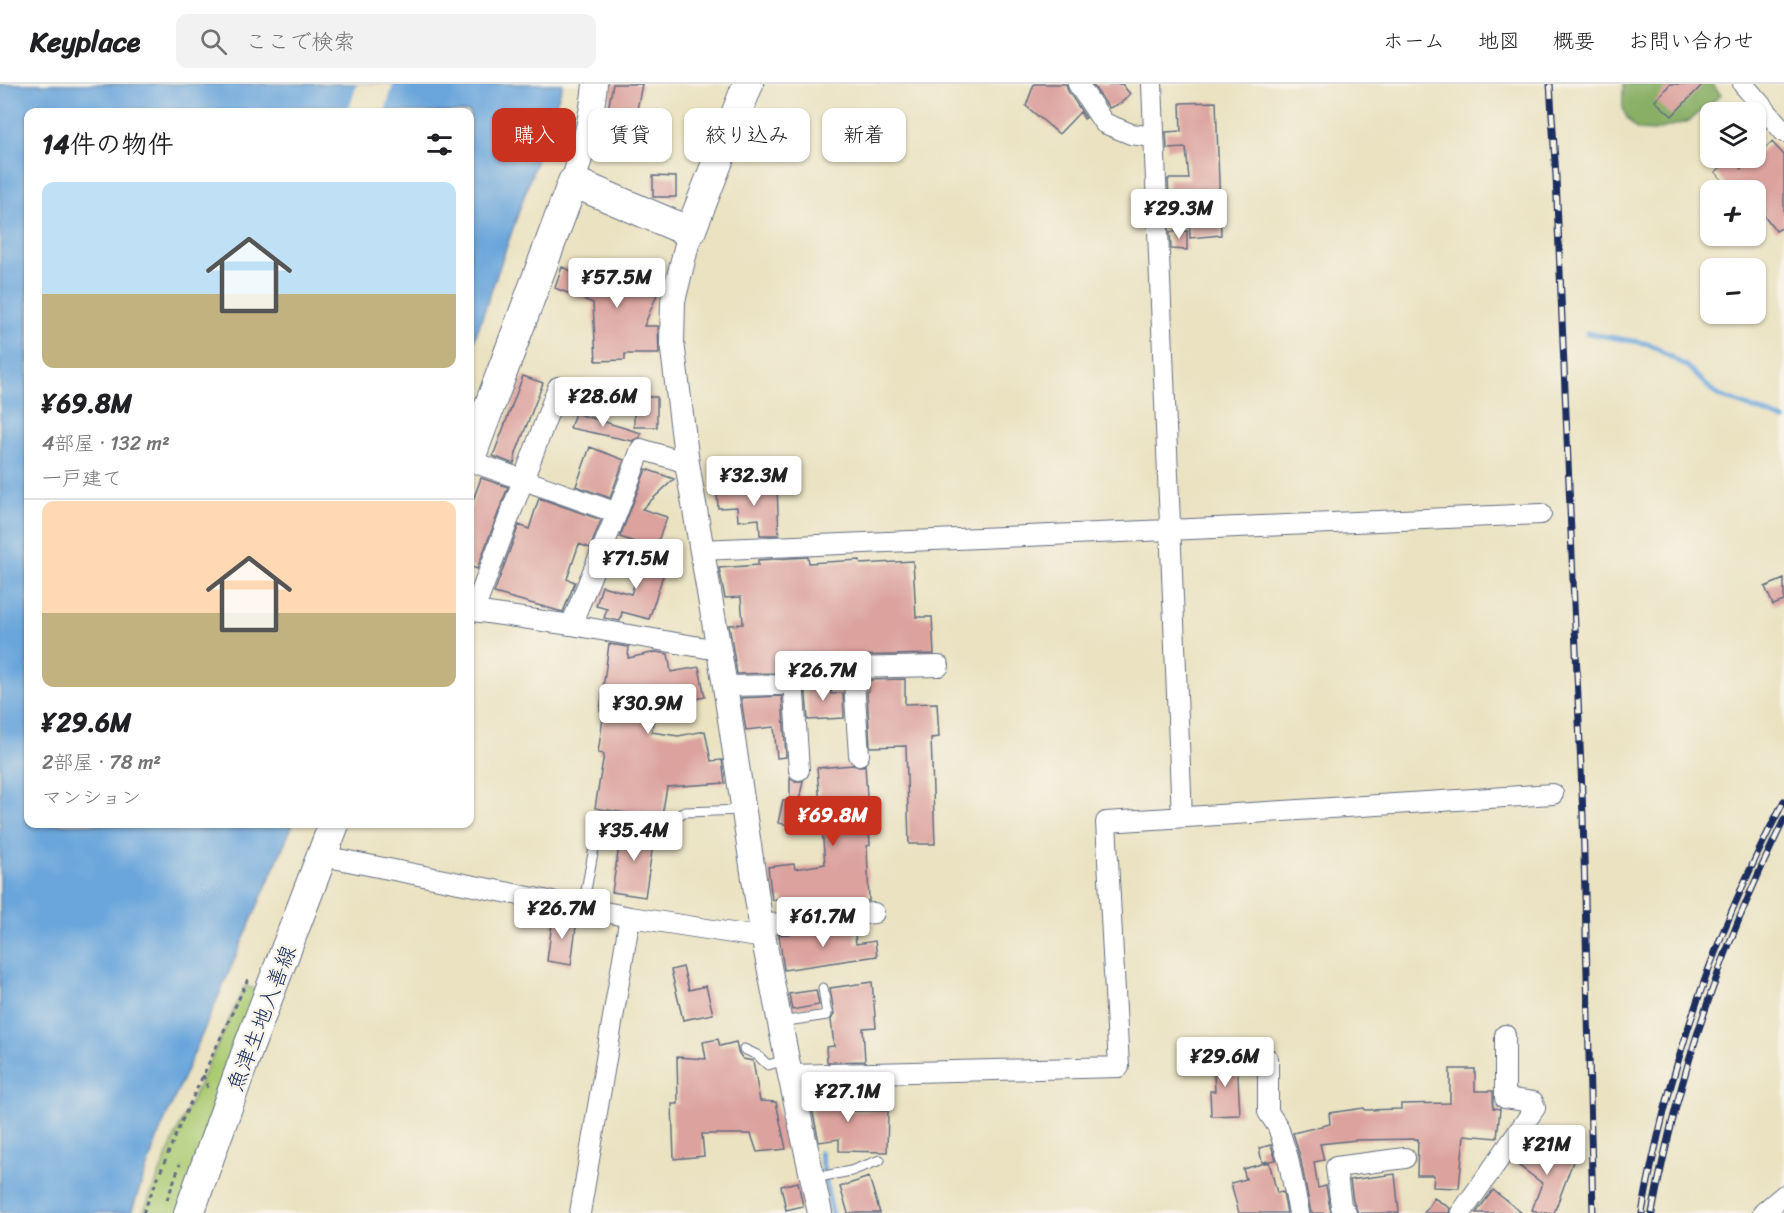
<!DOCTYPE html>
<html lang="ja">
<head>
<meta charset="utf-8">
<style>
	body { margin:0; font-family:Sriracha,"Klee One",sans-serif; background:#f2f2f2; color:#202124; height:100vh; display:flex; flex-direction:column; font-size:22px; white-space:nowrap }
	* { box-sizing:border-box; margin:0 }
	p { font-size:20px; color:#757577 }
	.icon { flex:none; width:33px; height:33px; fill:none; stroke:currentColor; stroke-width:2; stroke-linecap:round; stroke-linejoin:round }
	.map { position:relative; flex:1; overflow:hidden }
	.sheet { position:absolute; left:24px; top:24px; width:450px; height:720px; display:flex; flex-direction:column; background:#fff; border-radius:12px; box-shadow:0 2px 4px #0004 }
	.sheet>* { flex:none }
	.hud { position:absolute; left:492px; top:24px; width:570px; height:54px; display:flex; gap:12px }
	.buttons { position:absolute; left:1700px; top:18px; display:grid; gap:12px }
	.buttons a { display:grid; place-items:center; width:66px; height:66px; border-radius:12px; background:#fff; box-shadow:0 2px 4px #0004; font-size:30px }
	.price { position:absolute; translate:-50% -51px; padding:0 14px; border-radius:6px; background:#fff; color:#222; font-size:20px; line-height:39px; filter:drop-shadow(0 2px 3px #0008) }
	.price::after { content:''; position:absolute; left:50%; top:36px; width:18px; height:14px; margin-left:-9px; background:inherit; clip-path:polygon(0 0,100% 0,50% 100%) }
	.price.active { background:#c8321e; color:#fff }
	ul { padding:0; list-style:none }
	li { display:grid; align-content:center; gap:12px; height:318px; padding:0 18px }
	li+li { border-top:2px solid #e0e0e0 }
	li span { display:grid; place-items:center; height:186px; border-radius:12px; color:#555 }
	li>.icon { margin-inline-start:auto }
	span .icon { width:108px; height:108px; fill:#fffc; stroke-width:1 }
	li b { font-size:26px }
	h2 { display:flex; justify-content:space-between; align-items:center; height:72px; padding:0 18px; font-size:26px }
	.tag { padding:0 21px; border-radius:12px; background:#fff; box-shadow:0 2px 4px #0004; font-size:21px; line-height:54px }
	.tag.active { background:#c8321e; color:#fff }
	header { display:flex; align-items:center; gap:36px; box-sizing:border-box; height:84px; padding:0 30px; background:#fff; border-bottom:2px solid #e0e0e0 }
	header strong { font-size:28px }
	nav { display:flex; gap:33px; margin-inline-start:auto; font-size:21px }
	.search { width:420px; height:54px; background:#f2f2f2; display:flex; align-items:center; gap:15px; box-sizing:border-box; padding:0 21px; border-radius:12px; color:#757577; font-size:22px }
	.map>svg:first-child { display:block }
</style>
</head>
<body>
<header>
<strong>Keyplace</strong>
<div class="search"><svg class="icon" aria-label="search" viewBox="0 0 24 24"><circle cx="10" cy="10" r="6"/><path d="M15 15l6 6"/></svg>ここで検索</div>
<nav><a>ホーム</a><a>地図</a><a>概要</a><a>お問い合わせ</a></nav>
</header>
<div class="map">
<svg width="1784" height="1129" viewBox="0 0 1784 1129">
	<rect width="100%" height="100%" fill="#f7f3e8"/>
	<filter id="ink" filterUnits="userSpaceOnUse"><feTurbulence type="fractalNoise" baseFrequency=".0167" numOctaves="2"/><feDisplacementMap in="SourceGraphic" scale="12" xChannelSelector="R" yChannelSelector="G"/><feConvolveMatrix kernelMatrix="1 2 1 2 8 2 1 2 1" color-interpolation-filters="sRGB"/></filter>
	<filter id="wash" filterUnits="userSpaceOnUse"><feTurbulence type="fractalNoise" baseFrequency=".008" numOctaves="4" result="noise"/><feDisplacementMap in="SourceGraphic" scale="24" xChannelSelector="R" yChannelSelector="G"/><feGaussianBlur stdDeviation="1.35" result="paint"/><feColorMatrix in="noise" values="0 0 0 0 0 0 0 0 0 0 0 0 0 0 0 0 0 1.4 0 .05"/><feComposite in="paint" operator="in"/></filter>
	<g filter="url(#wash)">
		<rect width="100%" height="100%" fill="#eae2c1"/>
		<path fill="#abcb73" stroke="#637d68" stroke-width="1.5" d="M245 902 269 910 189 1129H143L180 1041Z"/>
		<path fill="#88af65" stroke="#526f62" stroke-width="1.5" d="M1624 0H1712L1721 11 1689 37 1654 47 1637 46C1621 30 1621 22 1624 0Z"/>
		<path fill="#6ba6db" stroke="#436a9c" stroke-width="1.5" d="M0 0H563L470 268V28H28V740H293L158 1052 131 1129H0Z"/>
		<path fill="#eae2c1" d="M357 0H393L385 28H348Z"/>
		<g fill="none" stroke-linecap="round" stroke-linejoin="round">
			<path stroke="#6ba6db" stroke-width="5" d="M1587 249 1649 260 1686 282 1717 311 1784 336
				M820 1068 832 1129"/>
		</g>
		<g id="blocks">
			<path fill="#dca29e" d="M613 0H642L636 31 633 30 624 72 607 67 617 27 608 25Z
				M1034 0H1066L1068 7 1086 34 1084 35 1080 28 1059 50 1026 22Z
				M1092 0H1122L1130 10 1121 19 1109 24Z
				M1670 0H1703L1672 32 1655 17Z
				M1216 18 1221 151 1190 154 1188 114 1169 115 1168 95H1189L1186 64 1167 65 1166 48 1181 47 1180 19Z
				M1772 58 1784 71V143L1776 147 1755 119V106H1731L1715 88 1733 74 1741 85Z
				M653 92 676 93V113H653Z
				M1187 147V166L1171 165 1170 148Z
				M594 177 663 196 644 242H658L659 270H625V276L596 277 593 219 555 204 562 183 589 194Z
				M523 292 543 299 516 369 514 380 493 372Z
				M634 313H657V343H634Z
				M575 329 641 349 640 353 632 357 570 344Z
				M590 363 624 376 610 414 576 402Z
				M646 385 674 395 642 425 667 433 655 465 620 453Z
				M481 394 508 403 477 485 470 482V425Z
				M777 404 779 451H760L759 435 738 437 737 423 718 424 717 407Z
				M539 414 601 436 590 464 579 460 567 495 575 498 563 528 494 509 519 441 529 445Z
				M646 465 669 473 649 535 622 528 620 537 604 534 607 525 596 522 602 502 631 510Z
				M808 473 809 479 860 476 861 480 913 477 916 533H932L934 570 804 573 794 575V577L775 589 737 590 729 541 743 540 741 513 725 514 719 484 758 481V476Z
				M1784 495V517L1773 521 1765 503Z
				M609 560 629 563 628 574 656 568 668 570 671 588 699 583 705 613 655 624 652 648 678 652 705 647 711 677 722 676 725 699 667 703 662 732 657 734 595 724 604 670 598 669 604 627H600Z
				M905 595V620L937 619 939 653 931 654 935 760H909L906 662 870 663 867 607H869V596Z
				M830 597 831 610 843 609 844 634 808 636 805 599Z
				M782 612 786 673 777 674 774 643 746 646 741 614Z
				M853 681 859 683 865 681 870 761 867 762 869 817 784 826 783 814 772 816 768 783 794 780 795 785 825 780 817 684Z
				M790 694 794 697H803L794 742 778 739 783 716 790 718Z
				M622 742 655 747 645 813 612 808Z
				M553 832 577 835 571 881 547 877Z
				M854 843 856 860 875 857 877 872 784 886 779 851Z
				M683 883 689 906 706 902 713 930 683 936 671 886Z
				M872 898 876 943 863 944 865 977 827 978 826 963 834 962 831 936 834 930 830 904Z
				M816 906 819 921 792 926 789 910Z
				M718 955 720 962 736 958 738 968 743 975 753 977 760 1017 776 1018 786 1065 757 1068 751 1050H702L704 1072 674 1075 672 1020H678L677 973 706 975 703 958Z
				M1237 973 1240 1031 1211 1032 1210 1007H1215L1213 975Z
				M1450 985H1475V1007H1493V1024L1500 1025 1497 1054 1464 1051 1459 1104 1433 1103 1434 1091H1417L1418 1055 1356 1056 1320 1060 1324 1076 1314 1078 1318 1104 1326 1102 1331 1129H1311L1300 1072 1293 1049 1330 1040 1329 1029 1364 1024 1365 1026 1401 1025V1020L1450 1019Z
				M819 1002H840L844 1027H888L887 1068 839 1067V1055L819 1058 808 1005Z
				M1528 1060 1550 1077 1555 1064 1575 1072 1554 1129H1541L1532 1126 1542 1099 1514 1078Z
				M1271 1061 1276 1076 1262 1078 1259 1064Z
				M1269 1078 1277 1109 1283 1108 1287 1129H1239L1231 1099 1246 1095 1243 1085Z
				M1395 1090 1399 1129H1358L1353 1117 1350 1096Z
				M869 1093 880 1129H848L840 1103Z
				M798 1098 803 1122 786 1126 781 1102Z
				M1493 1106 1522 1129H1476Z
				M1434 1114 1450 1124 1449 1129H1424Z"/>
		</g>
	</g>
	<g filter="url(#ink)">
		<use href="#blocks" fill-opacity="0" stroke="#636e81" stroke-width="1.5"/>
		<g fill="none" stroke-linecap="round" stroke-linejoin="round">
			<defs>
				<path id="service" d="M583 822 600 732 658 741 685 728 743 726
					M780 938 827 931 823 904
					M744 965 757 971 768 981 785 976
					M813 1094 851 1087 880 1076"/>
				<path id="minor" d="M1078 0 1104 39 1131 50 1153 53
					M1152 0 1182 733
					M1743 0 1784 48
					M558 303 474 527 571 541
					M470 377 617 429 571 541 718 566
					M617 429 641 365 687 379
					M701 466 1541 430
					M853 584 859 671
					M793 594 799 686
					M725 602 779 601 804 585 939 582
					M323 772 630 833 764 854
					M761 841 874 829
					M1268 975V1028L1278 1043 1288 1074 1299 1129
					M790 991 1119 983 1106 738 1553 710
					M580 1129 630 833
					M1346 1129 1341 1122 1336 1083 1405 1074
					M1461 1129 1535 1024 1533 1018 1505 1014V951
					M1763 1129 1784 1111"/>
				<path id="tertiary" d="M573 98C583 65 592 34 595 0
					M690 148 673 217 672 258 687 379 725 602 761 841 790 991 820 1129"/>
				<path id="primary" d="M470 374 573 98 690 148 748 0
					M189 1129 249 962 334 740"/>
			</defs>
			<use href="#service" stroke="#636e81" stroke-width="11"/>
			<use href="#minor" stroke="#636e81" stroke-width="22"/>
			<use href="#tertiary" stroke="#636e81" stroke-width="26"/>
			<use href="#primary" stroke="#636e81" stroke-width="32"/>
			<path stroke="#636e81" stroke-width="3" stroke-dasharray="4.5 4.5" stroke-linecap="butt" d="M203 991 208 1004
				M167 1116 180 1080
				M143 1129 180 1041 248 895"/>
			<use href="#service" stroke="#fff" stroke-width="9"/>
			<use href="#minor" stroke="#fff" stroke-width="20"/>
			<use href="#tertiary" stroke="#fff" stroke-width="24"/>
			<use href="#primary" stroke="#fff" stroke-width="30"/>
			<defs>
				<path id="rail" d="M1550 0 1556 93 1583 732 1593 1129
					M1642 1129C1668 985 1716 846 1784 717
					M1652 1129C1678 992 1722 861 1784 736"/>
			</defs>
			<use href="#rail" stroke="#1b2f5e" stroke-width="7"/>
			<use href="#rail" stroke="#f7f3e8" stroke-width="4.5" stroke-dasharray="14" stroke-linecap="butt"/>
		</g>
	</g>
	<g text-anchor="middle" stroke-width="4.5" stroke-linejoin="round" paint-order="stroke">
		<g font-size="22" fill="#1b2f5e" stroke="#f7f3e8">
			<text transform="translate(261 934) rotate(-69)" y="8">魚津生地入善線</text>
		</g>
	</g>
</svg>
<div class="buttons">
<a><svg class="icon" aria-label="layers" viewBox="0 0 24 24"><path d="M12 4l9 5-9 5-9-5zM3 14l9 5 9-5"/></svg></a>
<a>+</a>
<a>−</a>
</div>
<b class="price" style="left:1179px;top:156px">¥29.3M</b>
<b class="price" style="left:617px;top:225px">¥57.5M</b>
<b class="price" style="left:603px;top:344px">¥28.6M</b>
<b class="price" style="left:754px;top:423px">¥32.3M</b>
<b class="price" style="left:636px;top:506px">¥71.5M</b>
<b class="price" style="left:823px;top:618px">¥26.7M</b>
<b class="price" style="left:648px;top:651px">¥30.9M</b>
<b class="price active" style="left:833px;top:763px">¥69.8M</b>
<b class="price" style="left:634px;top:778px">¥35.4M</b>
<b class="price" style="left:562px;top:856px">¥26.7M</b>
<b class="price" style="left:823px;top:864px">¥61.7M</b>
<b class="price" style="left:1225px;top:1004px">¥29.6M</b>
<b class="price" style="left:848px;top:1039px">¥27.1M</b>
<b class="price" style="left:1547px;top:1092px">¥21M</b>
<div class="hud">
<a class="tag active">購入</a>
<a class="tag">賃貸</a>
<a class="tag">絞り込み</a>
<a class="tag">新着</a>
</div>
<section class="sheet">
<h2>14件の物件<svg class="icon" aria-label="filters" viewBox="0 0 24 24"><path d="M4 7h16M4 17h16"/><circle cx="9" cy="7" r="2"/><circle cx="15" cy="17" r="2"/></svg></h2>
<ul>
<li><span style="background:linear-gradient(#bfe0f5 60%,#c2b280 0)"><svg class="icon" aria-label="home" viewBox="0 0 24 24"><path d="M3 11l9-7 9 7M6 9v11h12V9"/></svg></span><div><b>¥69.8M</b><p>4部屋 · 132 m²</p><p>一戸建て</p></div></li>
<li><span style="background:linear-gradient(#ffd9b3 60%,#c2b280 0)"><svg class="icon" aria-label="home" viewBox="0 0 24 24"><path d="M3 11l9-7 9 7M6 9v11h12V9"/></svg></span><div><b>¥29.6M</b><p>2部屋 · 78 m²</p><p>マンション</p></div></li>
</ul>
</section>
</div>
</body>
</html>
